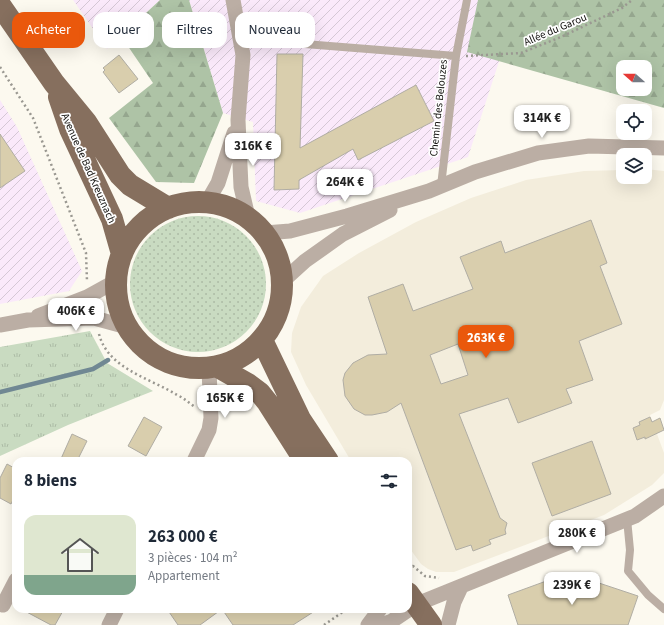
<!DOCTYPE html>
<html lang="fr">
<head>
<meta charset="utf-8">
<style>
	body { margin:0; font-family:"Source Sans 3",sans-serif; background:#f2f2f3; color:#1f2937; height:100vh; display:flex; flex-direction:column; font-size:15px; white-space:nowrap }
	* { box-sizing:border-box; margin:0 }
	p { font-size:13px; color:#747a83 }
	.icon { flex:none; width:22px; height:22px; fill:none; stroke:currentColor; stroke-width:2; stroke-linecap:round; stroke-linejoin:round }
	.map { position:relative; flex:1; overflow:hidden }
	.sheet { position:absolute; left:12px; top:457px; width:400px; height:156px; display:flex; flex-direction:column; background:#fff; border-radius:12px; box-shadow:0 4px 16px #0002 }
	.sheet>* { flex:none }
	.banner { position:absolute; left:12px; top:12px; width:400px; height:36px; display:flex; gap:8px }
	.needle { width:26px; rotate:291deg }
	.tools { position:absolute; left:616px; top:60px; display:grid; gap:8px }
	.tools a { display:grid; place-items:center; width:36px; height:36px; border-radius:8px; background:#fff; box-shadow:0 4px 16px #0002; font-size:20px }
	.price { position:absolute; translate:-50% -34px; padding:0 9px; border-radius:8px; background:#fff; color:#222; font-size:13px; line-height:26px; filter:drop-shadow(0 1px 2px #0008) }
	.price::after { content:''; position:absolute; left:50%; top:24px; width:12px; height:9px; margin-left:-6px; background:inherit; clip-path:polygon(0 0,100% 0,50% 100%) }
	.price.on { background:#ea580c; color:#fff }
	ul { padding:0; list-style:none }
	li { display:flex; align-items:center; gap:12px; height:100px; padding:0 12px }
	li span { display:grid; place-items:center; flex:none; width:112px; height:80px; border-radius:12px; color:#555 }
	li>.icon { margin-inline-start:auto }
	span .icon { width:48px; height:48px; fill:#fffc; stroke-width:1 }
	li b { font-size:17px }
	h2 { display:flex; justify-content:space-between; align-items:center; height:48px; padding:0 12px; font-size:17px }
	.chip { padding:0 14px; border-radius:12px; background:#fff; box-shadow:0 4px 16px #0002; font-size:14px; line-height:36px }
	.chip.on { background:#ea580c; color:#fff }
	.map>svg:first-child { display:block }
</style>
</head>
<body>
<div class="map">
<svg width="664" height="625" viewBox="0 0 664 625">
	<defs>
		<pattern id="industrial-furrows" width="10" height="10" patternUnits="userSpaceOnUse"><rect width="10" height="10" fill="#fae9fa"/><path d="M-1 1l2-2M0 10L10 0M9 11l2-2" fill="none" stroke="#d5c7d5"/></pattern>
		<pattern id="grass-tufts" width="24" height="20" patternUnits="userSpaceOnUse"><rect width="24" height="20" fill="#c9dbc1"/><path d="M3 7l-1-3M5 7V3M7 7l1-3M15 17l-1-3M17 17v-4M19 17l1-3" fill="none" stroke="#acbba5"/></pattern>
		<pattern id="forest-firs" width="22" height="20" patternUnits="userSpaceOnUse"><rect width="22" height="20" fill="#aec3a6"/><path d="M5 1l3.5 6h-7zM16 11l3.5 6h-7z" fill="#95a68e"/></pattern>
		<pattern id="garden-dots" width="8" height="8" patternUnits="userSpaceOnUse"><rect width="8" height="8" fill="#c9dbc1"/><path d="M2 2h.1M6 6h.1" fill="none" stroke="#acbba5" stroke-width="1.8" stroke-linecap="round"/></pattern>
	</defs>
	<rect width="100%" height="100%" fill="#fcf9ef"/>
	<path fill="#f3eddc" d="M645 169 664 171V400L660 410 650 415 664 453V473L652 485 604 515 454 572H436L428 569 421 564 408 546V461H351L306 385 291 352 292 333 301 307 323 276 359 253 416 222 471 198 526 180 584 171 623 170V177H645Z"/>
	<path fill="url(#industrial-furrows)" d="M73 0H160L107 49Z
		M189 0H519L468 157 300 213 256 201 253 122 223 113Z
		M0 100 17 127 82 271 69 291 0 304Z"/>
	<path fill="url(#grass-tufts)" d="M90 331 107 363 153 391 68 425 0 456V347Z"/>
	<path fill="url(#forest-firs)" fill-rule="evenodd" d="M160 0H189L223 113 194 183 156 182 109 118 153 83 121 36Z
		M478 0H664V108L467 52ZM623 67H645V89H623Z"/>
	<path fill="url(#garden-dots)" d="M130 284a68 68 0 1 1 136 0a68 68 0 1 1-136 0Z"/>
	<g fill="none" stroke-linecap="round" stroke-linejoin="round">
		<path stroke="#708893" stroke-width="4.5" d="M0 392 93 369 108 360"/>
	</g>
	<path fill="#d9cead" stroke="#b0ada4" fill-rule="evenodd" d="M277 54H303L300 148 416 85 434 121 358 160 353 149 299 180V189L274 190Z
		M119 55 138 79 119 93 103 72 105 70 103 68Z
		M0 134 25 171 0 188Z
		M591 220 607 263 600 266 622 324 579 341 593 380 566 389 572 403 518 423 508 398 459 414 500 518 507 523 505 530 506 534 489 540 491 544 473 551 471 545 456 550 401 403 387 412 372 415H365L354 409 345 396 343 380 345 373 353 363 368 355 387 354 368 297 403 284 413 311 473 289 460 257 501 241 505 253ZM458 344 468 375 441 384 430 355Z
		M144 417 162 427 146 456 128 446Z
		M650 417 652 422 660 418 664 430 645 439V437L637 440 633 428 640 425 639 422Z
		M72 434 87 441 77 461H60Z
		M592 441 611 494 552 516 532 463Z
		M7 464 16 469V494L11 504 0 498V478Z
		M560 576 565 590 591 597 596 582 638 596 628 625H518L508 595Z
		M21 609H64L55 625H51Z
		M167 609H318L293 625H233L222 609 200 625H178Z"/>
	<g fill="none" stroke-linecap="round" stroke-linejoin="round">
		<path stroke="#9a9891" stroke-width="2.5" stroke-dasharray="2 3" stroke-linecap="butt" d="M466 56 521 53 561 37 622 8 632 0
			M0 67 33 118 86 253 87 281
			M99 334C108 369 150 378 177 395 184 398 189 403 195 407
			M408 568 413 566 425 576 439 578
			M324 625 347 609"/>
		<path stroke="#bbaea4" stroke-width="8" d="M241 39 456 56 441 186
			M456 56 467 0
			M627 519 630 550 628 571 648 595 664 609"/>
		<path stroke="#bbaea4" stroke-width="15" d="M233 0 243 55 238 120 241 187 248 217
			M207 202 218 183 234 133
			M265 233 290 231 347 216 429 191 475 172 538 153 589 146 664 148
			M283 281 305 261 343 234 390 210
			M38 316 87 297 116 281
			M0 325 28 320 94 318 127 327
			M194 461 209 430 211 418 209 369
			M3 605 16 580
			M109 625 117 609
			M368 625 380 609
			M381 625 392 621 417 604 635 516 664 496
			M448 625 454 602 461 587"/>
		<path stroke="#866f5e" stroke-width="22" d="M0 5 54 83 86 122 120 175 130 185 168 208
			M59 97 70 129 112 219 122 254
			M116 285a83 83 0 1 1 166 0a83 83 0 1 1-166 0Z
			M262 340 300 419 328 461
			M218 367 248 384 260 393 268 403 305 461
			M408 593 431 625"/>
	</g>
	<g text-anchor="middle" stroke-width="3.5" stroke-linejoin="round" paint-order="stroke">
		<g font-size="11" fill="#11100d" stroke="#fff">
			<text transform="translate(555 29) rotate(-23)" y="4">Allée du Garou</text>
			<text transform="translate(438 108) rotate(-84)" y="4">Chemin des Belouzes</text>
			<text transform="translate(89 168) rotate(66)" y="4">Avenue de Bad Kreuznach</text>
		</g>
	</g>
</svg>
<div class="tools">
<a><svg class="needle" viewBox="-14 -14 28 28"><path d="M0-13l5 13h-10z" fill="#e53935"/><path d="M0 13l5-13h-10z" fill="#747a83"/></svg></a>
<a><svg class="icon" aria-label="locate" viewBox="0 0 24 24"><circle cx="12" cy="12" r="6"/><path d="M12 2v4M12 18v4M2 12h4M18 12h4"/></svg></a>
<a><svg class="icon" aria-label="layers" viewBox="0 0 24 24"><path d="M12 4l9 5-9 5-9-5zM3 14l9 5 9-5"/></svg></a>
</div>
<b class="price" style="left:542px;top:139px">314K €</b>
<b class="price" style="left:253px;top:167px">316K €</b>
<b class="price" style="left:345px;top:203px">264K €</b>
<b class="price" style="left:76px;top:332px">406K €</b>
<b class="price on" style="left:486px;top:359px">263K €</b>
<b class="price" style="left:225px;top:419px">165K €</b>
<b class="price" style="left:577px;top:554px">280K €</b>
<b class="price" style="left:572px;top:606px">239K €</b>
<div class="banner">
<a class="chip on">Acheter</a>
<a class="chip">Louer</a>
<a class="chip">Filtres</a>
<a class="chip">Nouveau</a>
</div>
<section class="sheet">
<h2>8 biens<svg class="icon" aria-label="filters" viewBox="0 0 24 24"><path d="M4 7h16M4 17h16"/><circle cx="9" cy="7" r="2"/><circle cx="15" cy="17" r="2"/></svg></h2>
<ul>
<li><span style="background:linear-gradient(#dfe7d0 75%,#7fa58c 0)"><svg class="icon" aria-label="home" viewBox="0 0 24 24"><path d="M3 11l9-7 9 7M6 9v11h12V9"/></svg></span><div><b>263 000 €</b><p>3 pièces · 104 m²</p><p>Appartement</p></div></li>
</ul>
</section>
</div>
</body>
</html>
